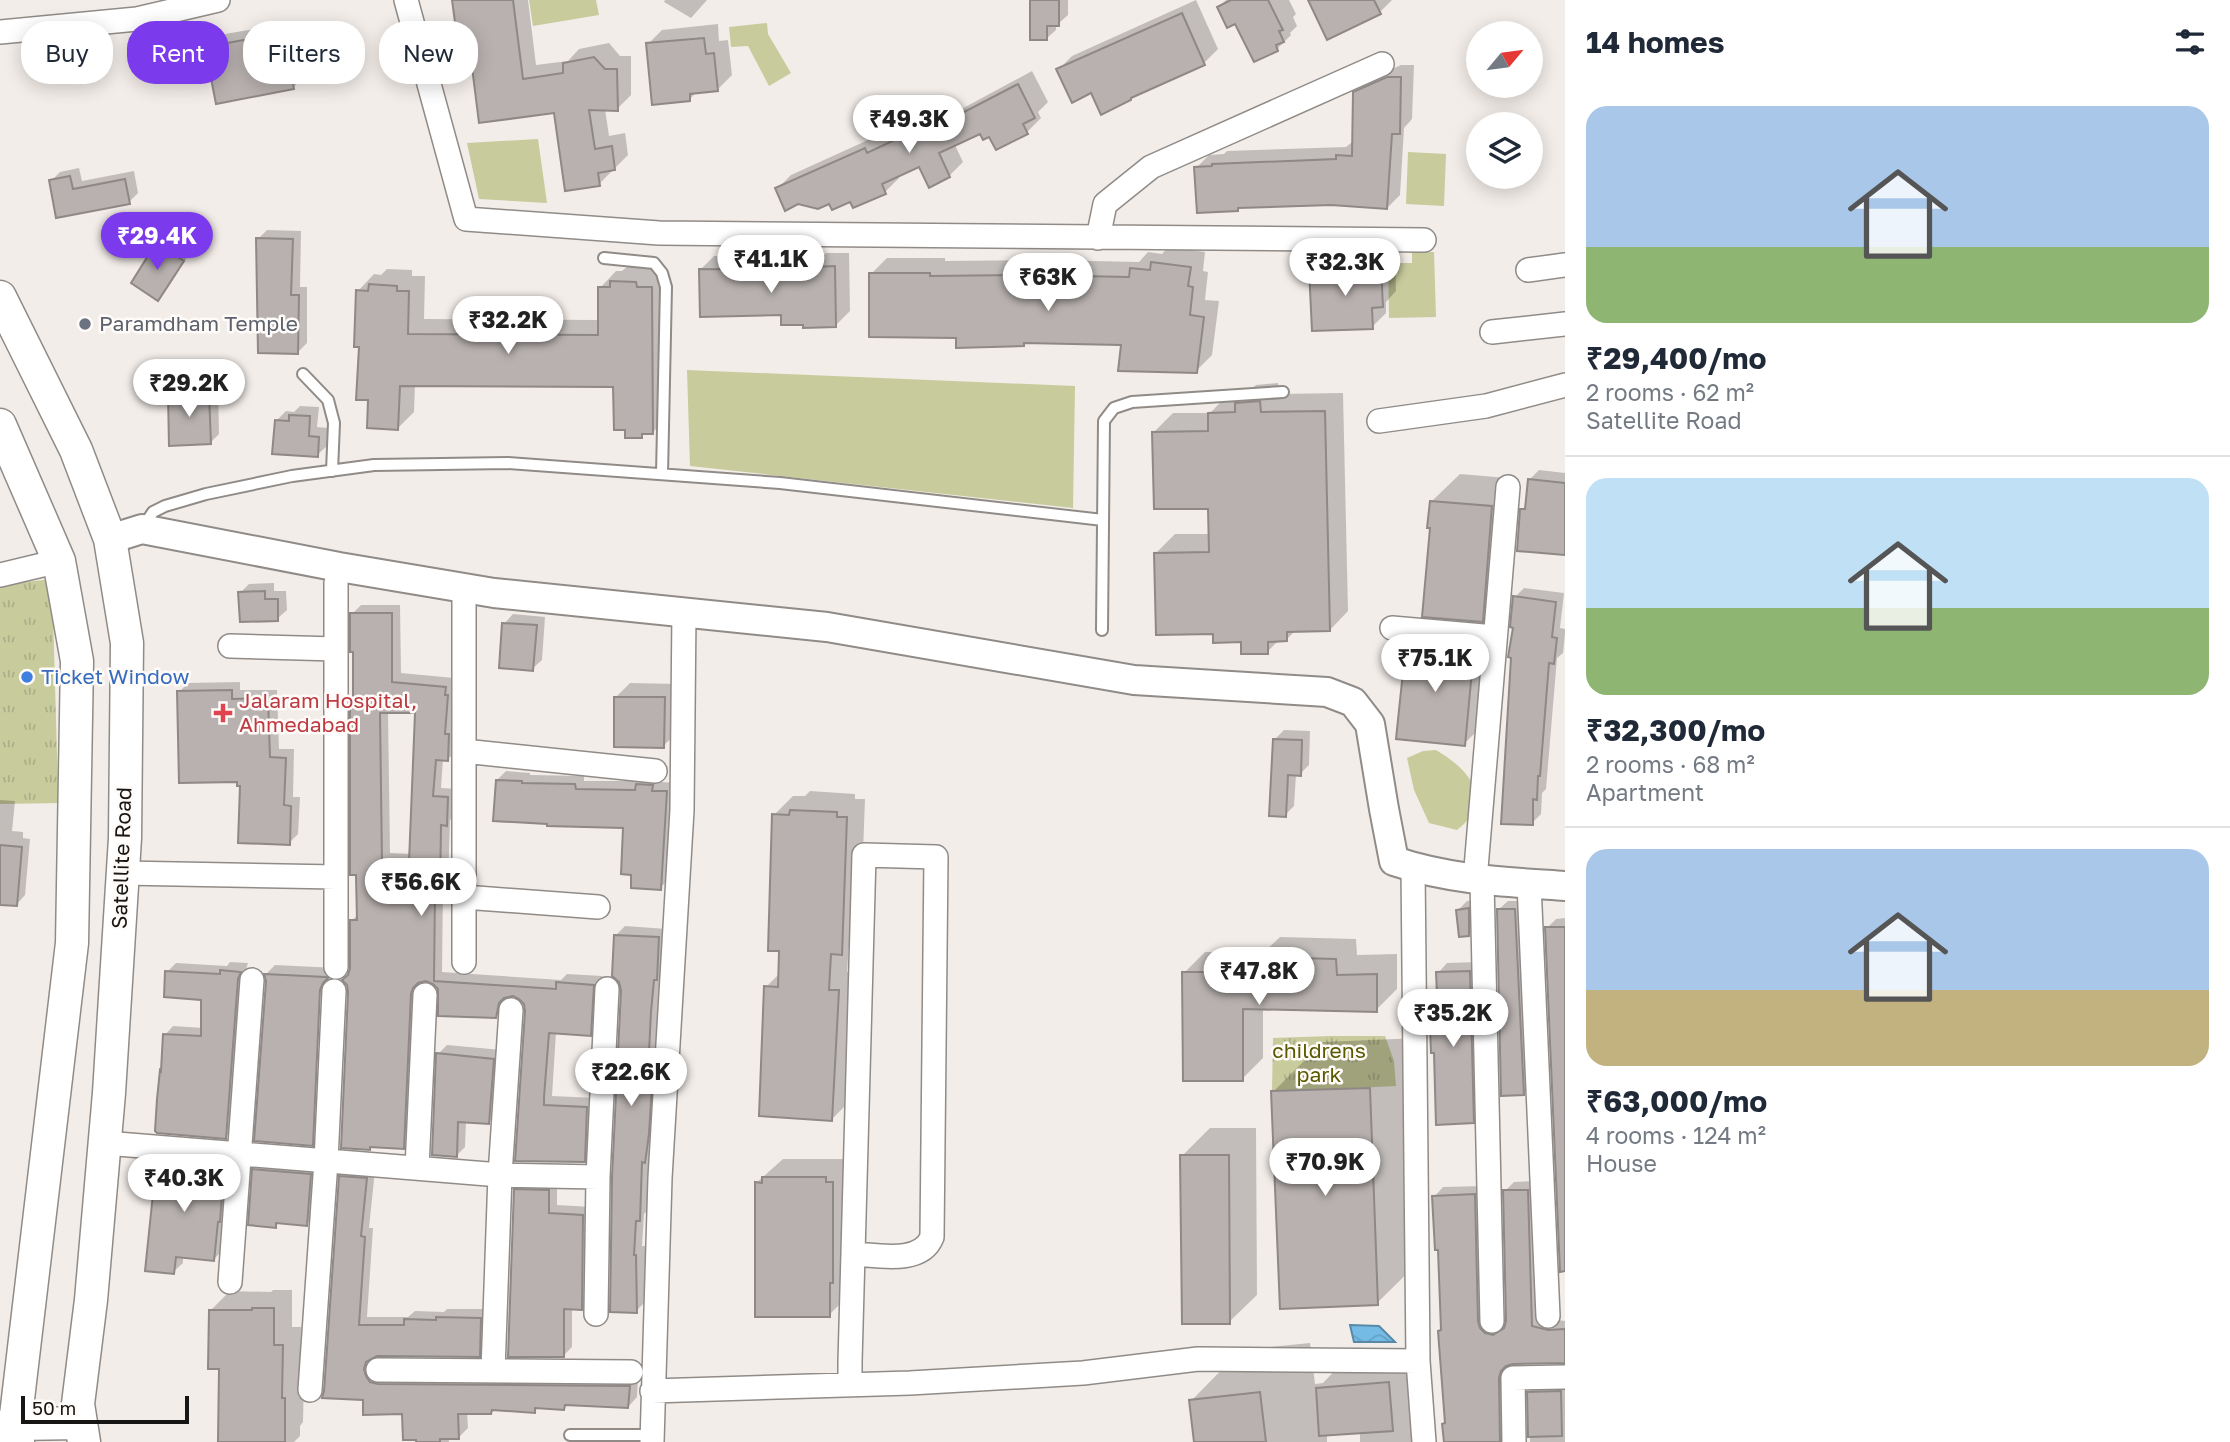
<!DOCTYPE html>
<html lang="en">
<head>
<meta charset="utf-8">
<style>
	body { margin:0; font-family:"Golos Text",sans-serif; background:#f2f2f3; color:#1f2937; height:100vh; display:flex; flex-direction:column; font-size:26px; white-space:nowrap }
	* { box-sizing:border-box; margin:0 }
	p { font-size:23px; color:#747a83 }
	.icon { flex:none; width:38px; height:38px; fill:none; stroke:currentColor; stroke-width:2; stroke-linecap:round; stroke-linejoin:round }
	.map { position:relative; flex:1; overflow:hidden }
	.panel { display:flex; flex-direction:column; background:#fff; width:665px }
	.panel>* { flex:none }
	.top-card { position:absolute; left:21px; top:21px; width:665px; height:63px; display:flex; gap:14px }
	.needle { width:46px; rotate:61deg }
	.fabs { position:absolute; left:1466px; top:21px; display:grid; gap:14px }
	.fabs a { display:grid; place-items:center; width:77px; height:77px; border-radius:50%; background:#fff; box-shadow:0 4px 18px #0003; font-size:35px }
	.scale { position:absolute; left:21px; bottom:18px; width:168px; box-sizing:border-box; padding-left:7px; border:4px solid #181615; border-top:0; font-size:19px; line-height:24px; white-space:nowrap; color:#181615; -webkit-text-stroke:5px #fefbf8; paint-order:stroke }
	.price { position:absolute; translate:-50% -60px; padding:0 16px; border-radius:24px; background:#fff; color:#222; font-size:23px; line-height:46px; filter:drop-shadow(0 2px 4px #0008) }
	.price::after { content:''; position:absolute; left:50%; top:42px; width:21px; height:16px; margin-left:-10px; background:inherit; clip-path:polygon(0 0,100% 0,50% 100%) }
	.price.selected { background:#7c3aed; color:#fff }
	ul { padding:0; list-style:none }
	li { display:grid; align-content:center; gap:14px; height:371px; padding:0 21px }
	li+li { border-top:2px solid #e0e1e3 }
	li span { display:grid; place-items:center; height:217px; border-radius:21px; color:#555 }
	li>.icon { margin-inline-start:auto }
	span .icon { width:126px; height:126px; fill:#fffc; stroke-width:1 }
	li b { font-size:30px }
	h2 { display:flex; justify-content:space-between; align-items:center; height:84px; padding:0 21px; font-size:30px }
	.chip { padding:0 24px; border-radius:28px; background:#fff; box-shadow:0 4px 18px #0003; font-size:24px; line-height:63px }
	.chip.selected { background:#7c3aed; color:#fff }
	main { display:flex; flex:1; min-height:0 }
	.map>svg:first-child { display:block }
</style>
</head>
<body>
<main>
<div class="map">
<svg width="1565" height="1442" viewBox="0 0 1565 1442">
	<defs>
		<pattern id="park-tufts" width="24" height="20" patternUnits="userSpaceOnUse" patternTransform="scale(1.75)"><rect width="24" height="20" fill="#c8cb9c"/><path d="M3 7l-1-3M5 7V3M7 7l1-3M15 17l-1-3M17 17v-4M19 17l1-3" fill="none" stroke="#abae86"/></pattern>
		<pattern id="water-waves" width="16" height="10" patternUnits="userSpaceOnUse" patternTransform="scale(1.75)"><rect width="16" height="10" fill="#74bce6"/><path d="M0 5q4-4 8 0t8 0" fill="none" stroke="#64a1c4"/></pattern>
	</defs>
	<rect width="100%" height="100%" fill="#f3ede9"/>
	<path fill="#c8cb9c" d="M529 0H596L599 15 533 26Z
		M767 23 768 34 791 73 769 86 748 46 731 47 729 27Z
		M538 139 547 203 479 199 467 143Z
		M1408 152 1446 154 1444 206 1406 204Z
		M1412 252H1434L1436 317 1389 318 1388 263H1412Z
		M687 370 1075 386 1073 508 690 466Z
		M1436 750C1459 764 1484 783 1472 813 1470 819 1462 826 1457 830L1429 823 1414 790 1407 758 1423 751Z"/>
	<path fill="url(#park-tufts)" d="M52 579 58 789 62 803 0 804V585Z
		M1331 1036H1385L1394 1061 1396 1086 1272 1092 1273 1038Z"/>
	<path fill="url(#water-waves)" stroke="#588aa7" stroke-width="2" d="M1350 1325 1379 1326 1395 1342H1354Z"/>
	<path fill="#0003" fill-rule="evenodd" d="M454 0H528L536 65 568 61 579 49 609 43 620 56H631V95L617 109H605L609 136 625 133 628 155 599 184 555 111 469 33Z
		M665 0H707L691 18 664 2Z
		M1032 0H1068V15L1058 24H1056V30L1046 39Z
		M1196 0 1218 49 1204 63 1134 94 1092 91 1058 70 1072 56Z
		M1226 0H1289L1296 14 1293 17 1297 26 1290 33 1291 35 1277 49 1255 60 1236 22 1219 7Z
		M1310 0H1392L1380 12Z
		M295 22 305 75 293 88 207 47 219 35Z
		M718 24 719 41 728 40 732 75 718 89 697 91 690 99 648 44 662 30Z
		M1401 65H1414L1412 119 1404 128 1400 195 1387 208 1331 203 1241 206 1237 210 1196 168 1209 155 1224 154 1227 151 1346 147 1351 143H1354L1355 93 1368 80Z
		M1032 71 1048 102 1038 112 1041 118 1027 132 997 148 990 134 980 131 954 143 963 162 949 176 920 165 897 175 899 178 885 192 851 200 830 201 777 189 791 175 879 135 882 140 953 106 956 112Z
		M79 168 82 181 134 171 138 193 129 202 58 216 51 181 60 172Z
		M267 230 301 231 300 287H307V343L298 352 258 239Z
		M167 235 191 251 167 289 158 298 133 282 158 244Z
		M1168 247 1205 252 1203 271 1208 272 1205 300 1219 301 1212 355 1196 371 1123 343 1027 341 1023 345 957 336 871 274 887 258H945V261L1046 260 1139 262 1148 252 1162 254Z
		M826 253H849L850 311 836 325 783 314 700 270 714 256H823Z
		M1395 253 1396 291 1386 302V313L1372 327 1311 270 1325 255Z
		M628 266H652V271H667L669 416 653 432H645L641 436 615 386 415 384 414 412 398 428 370 399 360 345 358 291 374 274 381 275 387 269 412 270V276H425L424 319 600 320V288L616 271H622Z
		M1278 383 1279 394 1343 393 1348 611 1330 630H1296L1286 640H1279L1267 652 1243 641 1214 632 1156 553 1175 534H1211L1210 507 1154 432 1173 413H1210L1228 395 1246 394 1256 385Z
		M179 385H218L219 434 210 443 170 395Z
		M300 406 319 407 317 427 328 428 327 446 317 455 277 420 286 411 294 412Z
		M1539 470 1565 473V553L1522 510 1527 505 1530 479Z
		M1460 474 1519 479 1510 592 1482 620 1501 622 1492 716 1464 744 1407 644 1435 616 1432 501Z
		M274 583V591H286L287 610 277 619 240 593 249 584Z
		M1524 588 1564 593 1560 628 1565 629V634L1563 653 1557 658 1546 789 1542 793 1541 814 1532 823 1515 626V597Z
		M361 605H400L401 673 454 678 457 750 448 759H443L441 788 457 789 455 815 450 820 448 881 443 886 442 972 561 980 567 974 602 976 599 1025 590 1034 556 1032 552 1096 596 1098 593 1151 584 1160H517L525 1004 513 994 507 995 505 1007 496 1017 439 989 426 979 420 981 419 984 412 1138 403 1147 373 1145 369 1149 350 974 352 968V920L359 914 352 702 355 698 352 614ZM388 711H417L411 854 390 853Z
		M513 614 545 617 542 660 532 669 504 624Z
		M240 682V690H277L279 749H294L293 797H300L298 834 289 843 242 785 179 692 188 683Z
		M630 683 678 684V732L663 746 616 697Z
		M1284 730 1310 731 1309 765 1300 774H1296L1294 806 1285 815 1274 740Z
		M506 771 530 773V775L584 776V781H641L647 776 661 777V782L676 783 669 879 660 888 625 827 497 780Z
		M810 791 855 794V799H865L860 934 849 945 847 972H857L851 1100 832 1119 766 987 780 973 774 815 793 796H805Z
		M0 800 15 801 12 831 23 832V838L30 839 25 895 16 905 0 903Z
		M1477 900 1478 925 1468 935 1458 910 1467 901Z
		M1508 901H1523L1533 1084 1524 1093 1498 910Z
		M1565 918V1270L1547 928 1556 919Z
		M625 926 667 929 648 1210 644 1214 642 1246H645V1302L636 1311 623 990 616 935Z
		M1280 937 1356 939 1357 955 1397 954V989L1376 1010 1263 1008V1058L1242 1079 1184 973 1205 952H1264Z
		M230 962 248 963 246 969 234 1128 226 1137 165 1035 173 1026 203 1028V998L167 972 176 963 227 966Z
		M1479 962 1482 1112 1473 1122 1432 1029 1435 1026 1434 997 1438 993V973L1447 963Z
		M275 965 336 968 328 980 321 1135 312 1144 266 974ZM319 982H322L315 1137H311Z
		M1420 1038 1428 1253 1377 1303 1273 1092 1323 1042Z
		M447 1045 502 1050 498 1113 489 1122 466 1121 465 1147 456 1156 438 1054Z
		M1210 1128H1256L1257 1295 1229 1322 1182 1156Z
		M165 1153 233 1158 223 1250 214 1259 183 1256V1263L173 1272 156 1162Z
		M783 1159H845L848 1296 829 1315 756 1183Z
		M263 1161 319 1165 316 1215 307 1224 280 1221 275 1227 254 1170Z
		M350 1168 375 1170 369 1228H373L367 1317H408L415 1311 444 1312 447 1309H489L488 1346 479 1355 377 1354 373 1357 374 1367 638 1378 637 1397 628 1407 569 1403 564 1408 539 1407 535 1411 495 1408 491 1413 467 1412 468 1428 459 1437H448L449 1442H418L404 1413 365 1414 341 1177Z
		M524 1181 557 1182V1205L592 1207 591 1300 581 1309 572 1308V1347L563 1356 515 1190Z
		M1537 1181 1541 1318 1565 1321V1361L1509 1364 1508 1432 1513 1442H1446L1447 1422 1439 1331 1443 1328 1440 1248 1434 1197 1443 1187 1484 1186 1494 1324 1504 1327 1507 1325 1505 1191 1514 1182Z
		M273 1290H292V1327H301L300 1379H304L303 1422 300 1426V1436L294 1442H219L221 1367 211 1310 230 1291 271 1292Z
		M1310 1343 1315 1384 1323 1383 1345 1360 1417 1355V1442H1360V1431L1327 1433V1442H1195L1191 1401 1241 1350Z
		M1538 1383H1565V1442H1530L1529 1392Z
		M620 1435 658 1442H613Z"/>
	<path fill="#b8b1af" stroke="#8e8886" stroke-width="2" fill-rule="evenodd" d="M452 0H513L523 79 563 73V63L594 57 605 69H617L618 111 589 110 595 149 612 146 615 170 598 173 600 186 565 191 554 113 479 123 468 35 457 37Z
		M1030 0H1059V26H1047V40H1030Z
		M1231 0H1268L1283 30 1279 31 1284 42 1276 45 1278 51 1254 62 1235 24 1227 28 1217 7Z
		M1308 0H1374L1381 14 1327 40Z
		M1182 13 1205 65 1131 98V100L1101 115 1091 93 1072 103 1056 69Z
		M283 33 294 89 216 104 205 47Z
		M704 38 706 54 714 53 718 91 690 94V101L652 105 646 43Z
		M1387 77H1401L1400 134H1392L1387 209 1331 205 1238 208V211L1197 213 1194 167 1212 166V164L1336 159V155L1352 156 1353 92Z
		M1018 84 1035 118 1023 124 1028 134 996 150 989 137 983 140 980 134 939 153 950 177 929 188 919 167 882 184 886 194 853 208 850 202 832 210 829 204 818 209 798 204 785 211 775 188 865 148 867 153 939 119 941 124Z
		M70 176 73 189 125 179 130 204 56 218 49 180Z
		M256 238 293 239 291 295H299L298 354 258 353Z
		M156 243 184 261 158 301 131 283Z
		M1151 262 1191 267 1188 286 1193 287 1190 315 1204 317 1197 373 1118 371 1121 345 1024 343V346L956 348V338L869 337V273H930V276L1029 275 1129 277 1130 268 1150 270Z
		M835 266 836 327 803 328V325H781V315L700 317 699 269 811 270V267Z
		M1381 266 1383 307 1372 308 1373 329 1312 331 1309 269Z
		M610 281 636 282 637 287H652L653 434H642V438H625V430H614L613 387 400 386 398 430 367 428 368 400H356L359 347H354L356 290 368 291 369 284 397 286V291H409L408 334 598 335V287H610Z
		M209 393 211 444 169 446 168 394Z
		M1260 401 1261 412 1325 411 1330 631 1287 632V641L1268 642V654H1241V642L1213 643V634L1156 635 1154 553 1209 552 1208 509H1154L1152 432 1208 431V413L1235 412V403Z
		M289 415 310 416 309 436 319 437 318 457 272 454 275 420 289 421Z
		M1528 479 1565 483V555L1517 551 1520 509H1525Z
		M1430 501 1492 506 1483 622 1422 617 1430 528H1427Z
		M265 591V599H278V621L240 622 238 592Z
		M1513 596 1556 602 1552 637 1557 638 1554 664 1549 663 1540 776H1538L1537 800 1533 799V825L1501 824 1511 658 1508 657 1513 628 1510 627Z
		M350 613H392V682L446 687 445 695H448L445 734H449L448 761 436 760 433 796 448 797 447 826 441 825 440 892 435 891 434 981 556 989V982L594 985 591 1036 549 1033 544 1097V1105L587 1107 585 1162 515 1161 525 1011 524 1004 519 999 513 996 504 998 499 1003 496 1018 438 1016V989L433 984 426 981 418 983 413 988 411 994 404 1149 370 1147V1150L341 1148 348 992 347 985 342 980 348 975 350 968V920H357L356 875H350V701H353V652H350ZM380 713H415L409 862H382Z
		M502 623 537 625 533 671 499 668Z
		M1406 643 1474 649 1465 746 1396 739Z
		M232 690V699L268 698 270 757 286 758 284 805 291 806 290 845 238 843 240 786H237V782L179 783 177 691Z
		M614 697H665L664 748 614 747Z
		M1273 739 1302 740 1301 776 1288 775 1286 817 1269 816Z
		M496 780 522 781V783L575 784 576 789 635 790 636 784 653 785 652 791H667L661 890 631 888V875L621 874 623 828 547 826V824L493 821Z
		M790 810 837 812V817H847L842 955 831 954 829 990H839L832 1121 759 1116 764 986 778 987 779 951H768L772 814 789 815Z
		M0 845 22 847 17 906 0 905Z
		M1469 908V936L1459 937 1456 910Z
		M1497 909H1515L1524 1095 1501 1096Z
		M1545 927H1565V1271L1560 1272Z
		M614 935 659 937 657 980H654L651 1012 649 1052H654L649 1134 645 1163 642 1162 640 1221H636L634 1255H636L637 1313 610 1312 612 1177 621 990 619 982 612 976Z
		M1257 957 1336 959 1337 975 1377 974V1012L1243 1009V1081H1183L1182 972H1257Z
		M220 970 241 972 238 979 226 1139 157 1133 155 1131 157 1099 160 1070 161 1071 163 1034 201 1036V1000L164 997 165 971 220 974Z
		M1470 971 1474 1123 1436 1125 1434 1053H1431L1430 1028H1433L1432 997 1437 996 1436 972Z
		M264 974 326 977 328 978 323 983 320 990 313 1146 254 1141 266 981Z
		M436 1053 494 1059 489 1124 458 1122 457 1157 432 1155Z
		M1370 1088 1378 1305 1280 1309 1271 1091Z
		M1180 1155H1229L1230 1324H1182Z
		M154 1161 224 1167 220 1222H218L214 1261 176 1257 174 1274 145 1271 154 1184H152Z
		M252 1169 311 1174 307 1226 276 1223V1228L248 1225Z
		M339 1176 367 1178 361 1236 365 1237 359 1325H404V1319L436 1320V1317L481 1318 480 1357 377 1356 366 1362 364 1369 366 1376 370 1382 378 1384 630 1386 628 1408 565 1405 564 1410 535 1408V1413L492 1410 491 1414H458L459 1439H440V1442H416V1440H403L402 1414 363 1415V1400L322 1398 324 1391Z
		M762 1177H826V1182H833V1283H830V1317H755V1182L762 1183Z
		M514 1189 549 1190V1213L583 1215 582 1310 564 1309V1357H508Z
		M1503 1190H1528L1532 1326 1548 1330 1565 1329V1363L1513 1364 1506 1366 1501 1371 1499 1378 1500 1442H1444L1442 1424 1445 1423 1438 1331 1441 1330 1438 1250H1435L1432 1196 1475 1194 1478 1321 1480 1328 1485 1333 1493 1335 1504 1328 1506 1321Z
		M252 1308H274V1345H283L282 1398H285V1442H218L219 1369H208L209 1310H252Z
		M1389 1382 1393 1431 1319 1436 1316 1388Z
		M1561 1391 1562 1436 1528 1437 1527 1392Z
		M1260 1392 1266 1442H1194L1189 1400Z"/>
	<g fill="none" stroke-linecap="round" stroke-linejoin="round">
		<defs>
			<path id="service" d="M604 258 654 263 662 273 666 287 662 474
				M303 374 328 400 334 423 332 471
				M143 527 153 512 165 506 206 494 292 476 374 465 508 463 780 483 1103 520
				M1102 630 1104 421 1114 408 1132 402 1283 392
				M570 1435H652"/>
			<path id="minor" d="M406 0 466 219 659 233 1424 240
				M0 32 137 19 218 0
				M1098 238 1105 204 1151 167 1382 64
				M1528 270 1565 265
				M1492 332 1565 324
				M1379 421 1486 406 1565 385
				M0 575 59 561
				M464 588V962
				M1392 628 1495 637
				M230 646 336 649
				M464 751 655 771
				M1413 868 1418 1361 1424 1442
				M123 873 336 877
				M1475 880 1508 487
				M1482 881 1492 1321
				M1529 884 1548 1316
				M464 897 598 907
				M336 967V583
				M105 1143 500 1175 598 1177
				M417 1168 425 995
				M230 1282 252 980
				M596 1314 598 1177 607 989
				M378 1370 631 1372
				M493 1371 500 1175 511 1010
				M850 1385V1362L864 855 936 857 932 1237C921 1265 877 1255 853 1254
				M310 1390 326 1161 334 991
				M652 1391 910 1383 1083 1373 1198 1359 1418 1361
				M652 1442 660 1178 682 810 684 612
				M1514 1442 1513 1378 1565 1377"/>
			<path id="tertiary" d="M110 539 142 529 339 567 494 593 827 627 1134 680 1327 692 1353 702 1370 724 1384 809 1394 861C1450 880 1507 882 1565 886"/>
			<path id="secondary" d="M0 297 76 450 110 539 127 643 125 838 109 1093 91 1300 78 1404 84 1442
				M0 425 59 561 77 661 72 943 15 1424 18 1442
				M0 1427 15 1424 80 1423"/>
		</defs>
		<use href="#service" stroke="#908b87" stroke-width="14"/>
		<use href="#minor" stroke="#908b87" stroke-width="26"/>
		<use href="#tertiary" stroke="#908b87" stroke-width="32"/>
		<use href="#secondary" stroke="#908b87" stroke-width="35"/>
		<use href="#service" stroke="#fff" stroke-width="10"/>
		<use href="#minor" stroke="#fff" stroke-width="23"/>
		<use href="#tertiary" stroke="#fff" stroke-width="28"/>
		<use href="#secondary" stroke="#fff" stroke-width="32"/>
	</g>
	<circle fill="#6b7280" stroke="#fefbf8" stroke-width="2.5" cx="85" cy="324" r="7"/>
	<circle fill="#3f7fe0" stroke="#fefbf8" stroke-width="2.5" cx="27" cy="677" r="7"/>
	<path fill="#e0444e" stroke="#fefbf8" stroke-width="2.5" d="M219.5 702.5h7v7h7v7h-7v7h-7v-7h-7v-7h7z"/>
	<g text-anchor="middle" stroke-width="5" stroke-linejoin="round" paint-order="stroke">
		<g font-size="21" fill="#5b616d" stroke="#fefbf8" text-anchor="start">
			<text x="99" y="331">Paramdham Temple</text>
		</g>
		<g font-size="21" fill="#366cbe" stroke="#fefbf8" text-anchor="start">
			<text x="41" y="684">Ticket Window</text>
		</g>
		<g font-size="21" fill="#be3a42" stroke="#fefbf8" text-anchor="start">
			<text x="239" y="708">Jalaram Hospital,<tspan x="239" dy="24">Ahmedabad</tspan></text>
		</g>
		<g font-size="21" fill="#181615" stroke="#fefbf8">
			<text transform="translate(122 858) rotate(-88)" y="7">Satellite Road</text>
		</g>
		<g font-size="21" fill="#595a00" stroke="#fefbf8">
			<text x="1319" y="1058">childrens<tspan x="1319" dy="24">park</tspan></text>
		</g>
	</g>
</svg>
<div class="fabs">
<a><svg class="needle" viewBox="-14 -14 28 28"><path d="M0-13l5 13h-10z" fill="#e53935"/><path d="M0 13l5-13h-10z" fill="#747a83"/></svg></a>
<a><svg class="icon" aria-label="layers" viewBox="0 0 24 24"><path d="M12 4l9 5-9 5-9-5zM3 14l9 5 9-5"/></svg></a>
</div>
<div class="scale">50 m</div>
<b class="price" style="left:909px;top:155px">₹49.3K</b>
<b class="price selected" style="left:157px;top:272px">₹29.4K</b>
<b class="price" style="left:771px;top:295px">₹41.1K</b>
<b class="price" style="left:1345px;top:298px">₹32.3K</b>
<b class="price" style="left:1048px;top:313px">₹63K</b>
<b class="price" style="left:508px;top:356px">₹32.2K</b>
<b class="price" style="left:189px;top:419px">₹29.2K</b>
<b class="price" style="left:1435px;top:694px">₹75.1K</b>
<b class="price" style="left:421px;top:918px">₹56.6K</b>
<b class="price" style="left:1259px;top:1007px">₹47.8K</b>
<b class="price" style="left:1453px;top:1049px">₹35.2K</b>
<b class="price" style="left:631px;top:1108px">₹22.6K</b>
<b class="price" style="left:1325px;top:1198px">₹70.9K</b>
<b class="price" style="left:184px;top:1214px">₹40.3K</b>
<div class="top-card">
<a class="chip">Buy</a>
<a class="chip selected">Rent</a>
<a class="chip">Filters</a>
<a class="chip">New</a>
</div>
</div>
<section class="panel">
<h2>14 homes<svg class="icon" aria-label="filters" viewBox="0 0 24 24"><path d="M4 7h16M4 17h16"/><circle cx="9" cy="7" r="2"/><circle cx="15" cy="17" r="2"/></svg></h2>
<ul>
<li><span style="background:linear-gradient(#a9c7e8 65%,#8fb573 0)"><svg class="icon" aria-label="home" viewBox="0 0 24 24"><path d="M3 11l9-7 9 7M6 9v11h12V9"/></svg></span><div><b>₹29,400/mo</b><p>2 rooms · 62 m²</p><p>Satellite Road</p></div></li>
<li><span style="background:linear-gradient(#bfe0f5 60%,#8fb573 0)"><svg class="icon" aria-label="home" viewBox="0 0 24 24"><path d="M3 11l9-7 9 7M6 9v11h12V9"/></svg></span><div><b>₹32,300/mo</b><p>2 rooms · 68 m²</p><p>Apartment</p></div></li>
<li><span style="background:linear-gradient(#a9c7e8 65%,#c2b280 0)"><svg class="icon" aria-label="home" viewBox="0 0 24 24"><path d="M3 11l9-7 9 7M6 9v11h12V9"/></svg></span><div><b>₹63,000/mo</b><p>4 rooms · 124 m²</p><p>House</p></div></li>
</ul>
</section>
</main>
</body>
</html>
